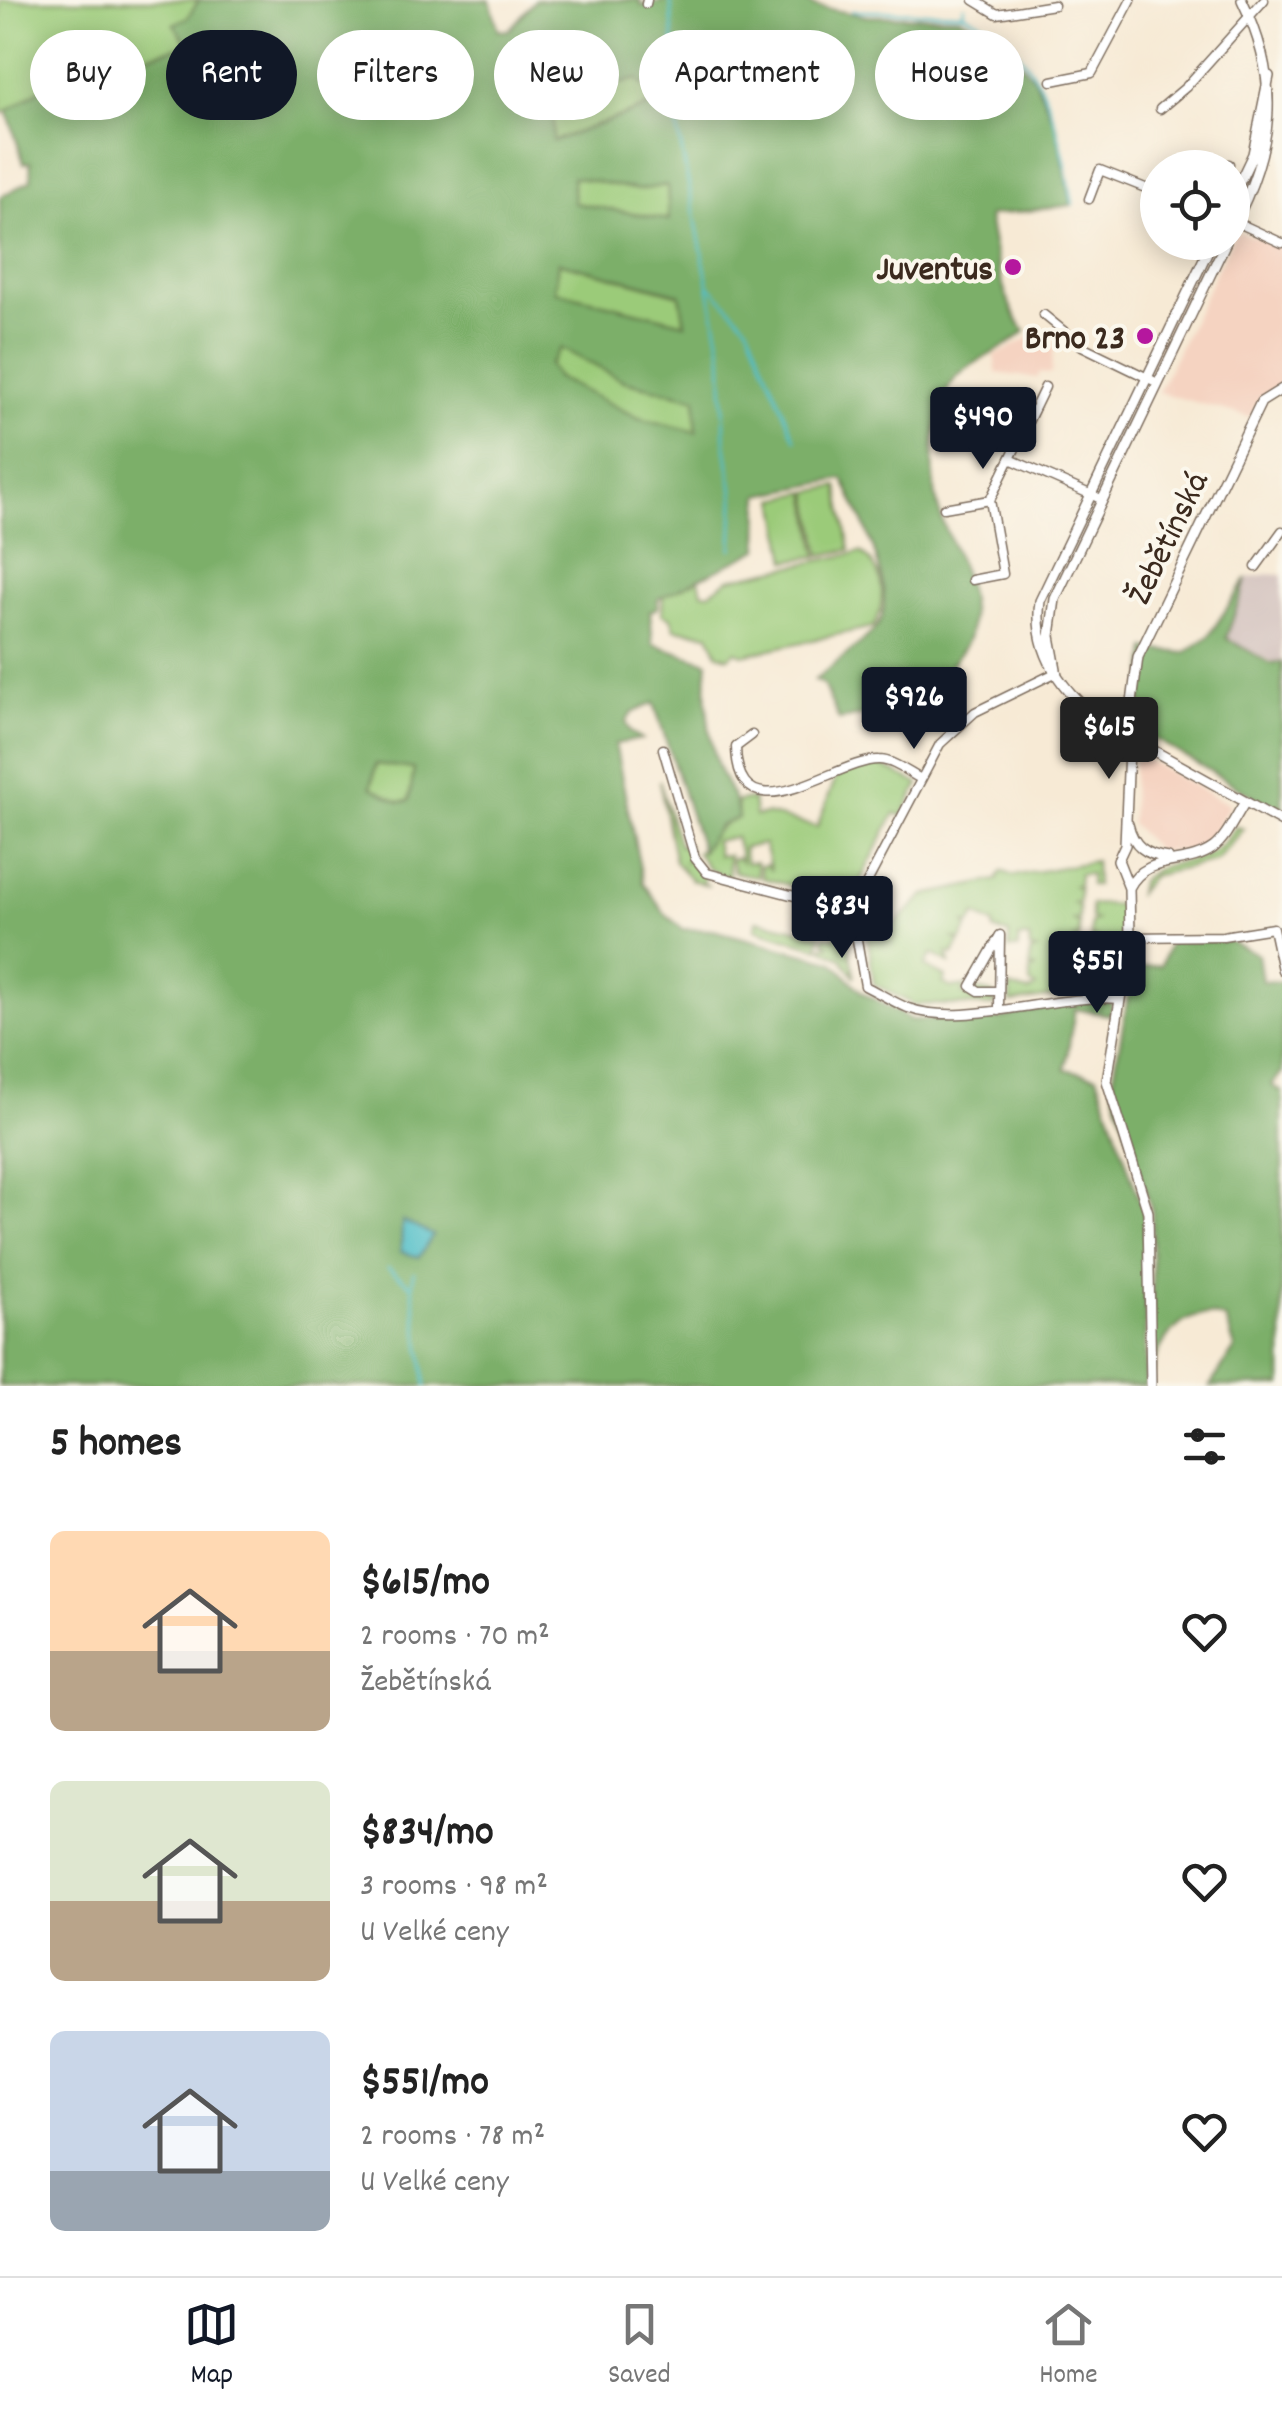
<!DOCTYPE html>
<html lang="en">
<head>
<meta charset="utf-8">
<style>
	body { margin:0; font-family:Dekko,sans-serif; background:#f2f2f2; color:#222; height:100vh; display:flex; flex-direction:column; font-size:38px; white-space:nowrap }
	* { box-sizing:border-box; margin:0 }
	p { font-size:32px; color:#767676 }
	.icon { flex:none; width:55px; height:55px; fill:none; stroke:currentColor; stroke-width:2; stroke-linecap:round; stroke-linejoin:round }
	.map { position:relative; height:1386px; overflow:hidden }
	.details { display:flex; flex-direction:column; background:#fff; flex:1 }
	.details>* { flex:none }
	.top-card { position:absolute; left:30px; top:30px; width:1222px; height:90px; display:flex; gap:20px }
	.fabs { position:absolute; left:1140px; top:150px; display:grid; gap:20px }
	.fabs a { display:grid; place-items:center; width:110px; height:110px; border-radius:50%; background:#fff; box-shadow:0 5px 25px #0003; font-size:50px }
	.price { position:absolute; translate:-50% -85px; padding:0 22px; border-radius:10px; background:#111827; color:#fff; font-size:32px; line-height:65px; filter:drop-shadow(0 2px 5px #0008) }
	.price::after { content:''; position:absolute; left:50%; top:60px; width:30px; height:22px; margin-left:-15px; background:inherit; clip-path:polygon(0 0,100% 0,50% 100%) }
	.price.on { background:#222; color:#fff }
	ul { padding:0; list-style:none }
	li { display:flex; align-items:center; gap:30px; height:250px; padding:0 50px }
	li span { display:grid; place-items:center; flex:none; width:280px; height:200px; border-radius:15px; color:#555 }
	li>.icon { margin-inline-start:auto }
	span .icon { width:120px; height:120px; fill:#fffc; stroke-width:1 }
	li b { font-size:42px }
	h2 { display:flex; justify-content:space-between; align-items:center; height:120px; padding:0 50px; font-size:42px }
	.pill { padding:0 35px; border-radius:45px; background:#fff; box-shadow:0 5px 25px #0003; font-size:35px; line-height:90px }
	.pill.on { background:#111827; color:#fff }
	.dock { display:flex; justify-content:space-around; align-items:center; height:140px; border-top:2px solid #e0e0e0; background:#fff; font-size:28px; color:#767676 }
	.dock a { display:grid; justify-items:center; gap:5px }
	.dock .on { color:#111827 }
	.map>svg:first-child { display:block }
</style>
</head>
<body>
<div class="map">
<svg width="1282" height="1386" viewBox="0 0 1282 1386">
	<rect width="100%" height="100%" fill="#fbf7ec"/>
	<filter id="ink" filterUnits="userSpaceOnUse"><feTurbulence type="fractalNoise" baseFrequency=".01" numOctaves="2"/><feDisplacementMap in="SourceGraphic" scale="20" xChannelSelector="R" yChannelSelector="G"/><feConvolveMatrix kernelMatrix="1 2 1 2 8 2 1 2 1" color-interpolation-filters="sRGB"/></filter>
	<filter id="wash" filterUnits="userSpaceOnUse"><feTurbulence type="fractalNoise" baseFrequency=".0048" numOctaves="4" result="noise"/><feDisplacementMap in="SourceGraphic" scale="40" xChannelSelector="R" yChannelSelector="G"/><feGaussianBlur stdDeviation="2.25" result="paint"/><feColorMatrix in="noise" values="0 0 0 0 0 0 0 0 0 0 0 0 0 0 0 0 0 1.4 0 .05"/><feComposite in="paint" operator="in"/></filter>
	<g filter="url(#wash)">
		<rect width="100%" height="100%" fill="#f7ead5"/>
		<path fill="#f5d3c1" d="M1240 232 1282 247V386L1262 395 1250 417 1158 392 1234 235Z
			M1036 334 1054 344 1051 374 1039 373 1038 378 996 373 995 356Z
			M1134 753 1230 805 1210 840 1197 851H1157L1131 823Z"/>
		<path fill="#d1c0bc" d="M1270 574 1282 575 1281 666 1226 638 1247 578Z"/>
		<path fill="#9bcb79" stroke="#6b7a4c" stroke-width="2.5" d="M0 0H199L189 17V45L146 56 124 68 106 36 95 65 47 76 50 83 29 101 0 114Z
			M636 79 663 101 553 141 552 105Z
			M571 176 638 190 668 185 669 220 574 203Z
			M559 262 680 295 685 324 555 291Z
			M560 347 624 381 697 398V432L639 418 557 378 549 365Z
			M838 486 850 550 821 555 809 492Z
			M807 492 818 556 787 561 776 499Z
			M861 552C885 570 887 602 873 627L743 655 736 651 728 657 718 654 709 634 675 629 671 618 662 614 663 596 699 579 702 592 709 593 729 579Z
			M376 764 415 769 409 801 399 802 371 788Z
			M880 765 919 784 902 816 895 813 859 883H852L849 888 860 895 852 911 821 904 823 894 762 878 760 866 767 865 771 871 764 844 743 848 746 863 756 862 758 877 734 872 731 859 739 858 742 863 735 837 715 841 718 856 728 855 729 878 708 868 697 853C706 842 718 824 738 818L737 801 753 799 755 816 767 814 817 827 837 775 859 766Z
			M659 780 679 846 687 844 691 856 685 862 693 861 705 877 702 882 709 886 692 880 675 862Z
			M1236 827 1244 829 1216 861 1152 876 1138 893 1140 882C1173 848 1202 879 1236 827Z
			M1095 861 1096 885H1090V874H1079L1078 885 1072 886 1079 888V902L1072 903 1079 905V920H1072L1079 923V937L1072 938 1079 940 1078 954 1072 957H1079V972L1072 974 1079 979 1096 975 1092 991 1011 1003 1009 987 1029 992 1036 987 1030 984V970L1036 968 1030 967V953L1036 950 1030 949 1029 938H1018V949H1009V934L994 931 993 924 975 915 970 925 964 922 968 927 961 940 955 939 960 943 953 955 947 953 950 963 932 954 925 966 946 977 943 983 952 988 966 986 962 994 969 997 974 989 993 994 995 1006 913 1004 874 984 866 922 895 924 925 895 997 880 1002 871 1013 876Z
			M1102 904 1122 905 1119 959 1091 954V940L1096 938 1091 937V923L1096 920 1091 919V905Z
			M829 918 844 921 855 977 841 958 820 947 830 945 824 941 825 936 835 938 834 926 828 925Z
			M757 920 821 935 818 948 755 929Z"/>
		<path fill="#7caf69" stroke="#5c6c44" stroke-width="2.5" fill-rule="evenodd" d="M199 0H490L499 31 509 30 535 0H640L641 6 668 0H803L814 6 866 16 959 17 999 39 1034 78 1057 128 1072 205 988 216C993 247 1004 308 1025 331 1004 353 960 362 947 391 931 425 929 485 942 520 956 556 980 597 968 639 962 655 945 667 939 684L944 710 923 728 889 710 839 720 823 684 815 680C834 664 857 648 874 630 904 601 859 511 843 479L760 495 759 549 658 599V608L650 611 653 644 708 662C704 693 708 737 718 766 725 786 737 797 738 818L719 826 702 851 654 703 632 713 626 722 630 732 642 739 615 744 643 883 666 915 683 929 713 930 832 961 862 992 911 1020 999 1019 1077 1000 1112 1003 1110 1015 1075 1009 1065 1069 1097 1076 1144 1213 1146 1386H0V197L31 180 30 162 24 163 7 111 50 83 47 75 95 65 83 44 106 35 124 68 146 56 188 45 174 24 188 17ZM636 79 662 102 553 141V105ZM572 177 639 190 667 185 669 220 574 203ZM558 262 680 294 685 323 555 291ZM561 348 624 381 696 398V432L639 418 557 378 549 365ZM376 764 414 769 409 801 399 802 371 787Z
			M1247 578 1226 638 1272 664 1282 662V813L1138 729 1147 649 1185 653 1208 637Z
			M1170 941H1229L1258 954 1262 981 1282 982V1072L1272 1085 1282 1092V1386H1210L1235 1348 1226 1320C1188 1303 1160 1337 1152 1373V1211L1112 1086 1133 969 1161 965Z"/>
		<path fill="#50bec7" stroke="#467472" stroke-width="2.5" d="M402 1221 433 1235 419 1257 401 1252Z"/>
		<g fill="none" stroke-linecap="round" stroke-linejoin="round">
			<path stroke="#50bec7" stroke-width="2.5" d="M671 0 678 131 722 354 725 440 734 499 732 549
				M964 6 963 13C1045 50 1059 124 1073 204
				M852 11 961 13
				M710 286 748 326 795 439
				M388 1268 412 1286 426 1386
				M412 1286 414 1272"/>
		</g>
	</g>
	<g filter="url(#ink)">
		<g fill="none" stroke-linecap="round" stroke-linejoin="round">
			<defs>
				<path id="minor" d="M974 0 997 14 1054 5
					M646 4 647 0
					M1052 81 1092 73 1131 0
					M1160 109 1186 87 1264 0
					M1224 168 1229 164
					M1089 199 1100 170 1158 193
					M1232 220 1282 243
					M1044 315 1082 346 1158 383
					M1010 459 1101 499
					M944 508 990 500
					M1256 567 1282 531
					M972 580 1003 574 990 500 1045 387
					M752 735 736 747C738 842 836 759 879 760 893 760 909 773 921 779
					M663 749 695 858 707 873 852 911
					M852 911 865 986C879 993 893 1002 908 1008 963 1028 1057 993 1120 999
					M852 911 940 744 975 712 1057 672
					M1130 937 1223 936 1273 928 1282 970
					M999 1011V1007L1000 935 971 986 979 991H999"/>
				<path id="tertiary" d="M1232 198 1253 154 1269 76
					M1232 228C1274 149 1282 82 1242 0
					M1056 669 1050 636 1055 599 1226 242
					M1129 725 1138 657 1261 402 1282 389
					M1119 731C1071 704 1032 659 1040 601L1212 242
					M1147 747 1282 822
					M1129 748 1125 845 1118 860 1129 888 1130 937 1107 1081 1148 1212 1151 1386
					M1128 824C1133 846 1146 855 1168 858
					M1129 888C1146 853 1185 868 1213 848 1227 837 1235 817 1245 802"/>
			</defs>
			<use href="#minor" stroke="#7d6d5e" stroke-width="11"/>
			<use href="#tertiary" stroke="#7d6d5e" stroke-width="12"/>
			<use href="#minor" stroke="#fff" stroke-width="8"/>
			<use href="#tertiary" stroke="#fff" stroke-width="9"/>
			<defs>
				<path id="tertiary-bridge" d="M1119 731 1147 747"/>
			</defs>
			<use href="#tertiary-bridge" stroke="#7d6d5e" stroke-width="12" stroke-linecap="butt"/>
			<use href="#tertiary-bridge" stroke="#fff" stroke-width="9"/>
		</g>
	</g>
	<g fill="#b5179e" stroke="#fbf7ec" stroke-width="4">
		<circle cx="1013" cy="267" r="10"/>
		<circle cx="1145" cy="336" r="10"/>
	</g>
	<g text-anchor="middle" stroke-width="8" stroke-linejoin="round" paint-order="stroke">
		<g font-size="35" font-weight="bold" fill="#3b2a1e" stroke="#fbf7ec" text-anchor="end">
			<text x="993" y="279">Juventus</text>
			<text x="1125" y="348">Brno 23</text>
		</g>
		<g font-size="35" fill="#3b2a1e" stroke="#fbf7ec">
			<text transform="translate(1166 537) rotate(-64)" y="12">Žebětínská</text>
		</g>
	</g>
</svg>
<div class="fabs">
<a><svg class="icon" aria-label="locate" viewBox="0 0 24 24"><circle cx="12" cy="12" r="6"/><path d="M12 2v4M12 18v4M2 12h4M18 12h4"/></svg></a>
</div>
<b class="price" style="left:983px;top:472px">$490</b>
<b class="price" style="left:914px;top:752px">$926</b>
<b class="price on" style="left:1109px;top:782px">$615</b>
<b class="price" style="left:842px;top:961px">$834</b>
<b class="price" style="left:1097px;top:1016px">$551</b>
<div class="top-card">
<a class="pill">Buy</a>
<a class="pill on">Rent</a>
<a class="pill">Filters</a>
<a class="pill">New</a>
<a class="pill">Apartment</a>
<a class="pill">House</a>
</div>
</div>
<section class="details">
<h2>5 homes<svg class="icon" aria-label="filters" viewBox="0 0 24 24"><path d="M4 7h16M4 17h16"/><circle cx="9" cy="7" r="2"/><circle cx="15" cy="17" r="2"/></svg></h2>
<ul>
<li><span style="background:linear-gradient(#ffd9b3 60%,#b9a48a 0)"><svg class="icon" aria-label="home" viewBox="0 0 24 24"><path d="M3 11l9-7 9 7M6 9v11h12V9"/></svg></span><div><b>$615/mo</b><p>2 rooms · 70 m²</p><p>Žebětínská</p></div><svg class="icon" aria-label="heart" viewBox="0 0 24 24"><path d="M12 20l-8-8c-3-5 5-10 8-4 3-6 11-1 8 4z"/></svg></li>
<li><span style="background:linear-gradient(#dfe7d0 60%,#b9a48a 0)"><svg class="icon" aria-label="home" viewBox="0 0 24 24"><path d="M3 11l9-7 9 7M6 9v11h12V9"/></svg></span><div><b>$834/mo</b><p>3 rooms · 98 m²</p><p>U Velké ceny</p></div><svg class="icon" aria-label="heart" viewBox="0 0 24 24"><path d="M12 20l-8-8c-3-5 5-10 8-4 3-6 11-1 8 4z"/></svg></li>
<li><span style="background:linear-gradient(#c9d6e8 70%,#9aa5b1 0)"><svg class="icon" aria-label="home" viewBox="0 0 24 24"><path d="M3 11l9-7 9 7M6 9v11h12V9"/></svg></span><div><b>$551/mo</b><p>2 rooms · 78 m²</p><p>U Velké ceny</p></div><svg class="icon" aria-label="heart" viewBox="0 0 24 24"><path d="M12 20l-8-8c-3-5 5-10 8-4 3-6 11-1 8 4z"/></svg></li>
</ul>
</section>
<nav class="dock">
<a class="on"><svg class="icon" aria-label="map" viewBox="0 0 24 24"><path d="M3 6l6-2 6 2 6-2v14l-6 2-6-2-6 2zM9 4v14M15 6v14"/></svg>Map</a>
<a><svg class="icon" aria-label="saved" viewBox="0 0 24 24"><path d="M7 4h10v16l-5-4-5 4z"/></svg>Saved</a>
<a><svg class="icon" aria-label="home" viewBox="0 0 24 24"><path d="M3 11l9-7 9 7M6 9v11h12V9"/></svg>Home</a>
</nav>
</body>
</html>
